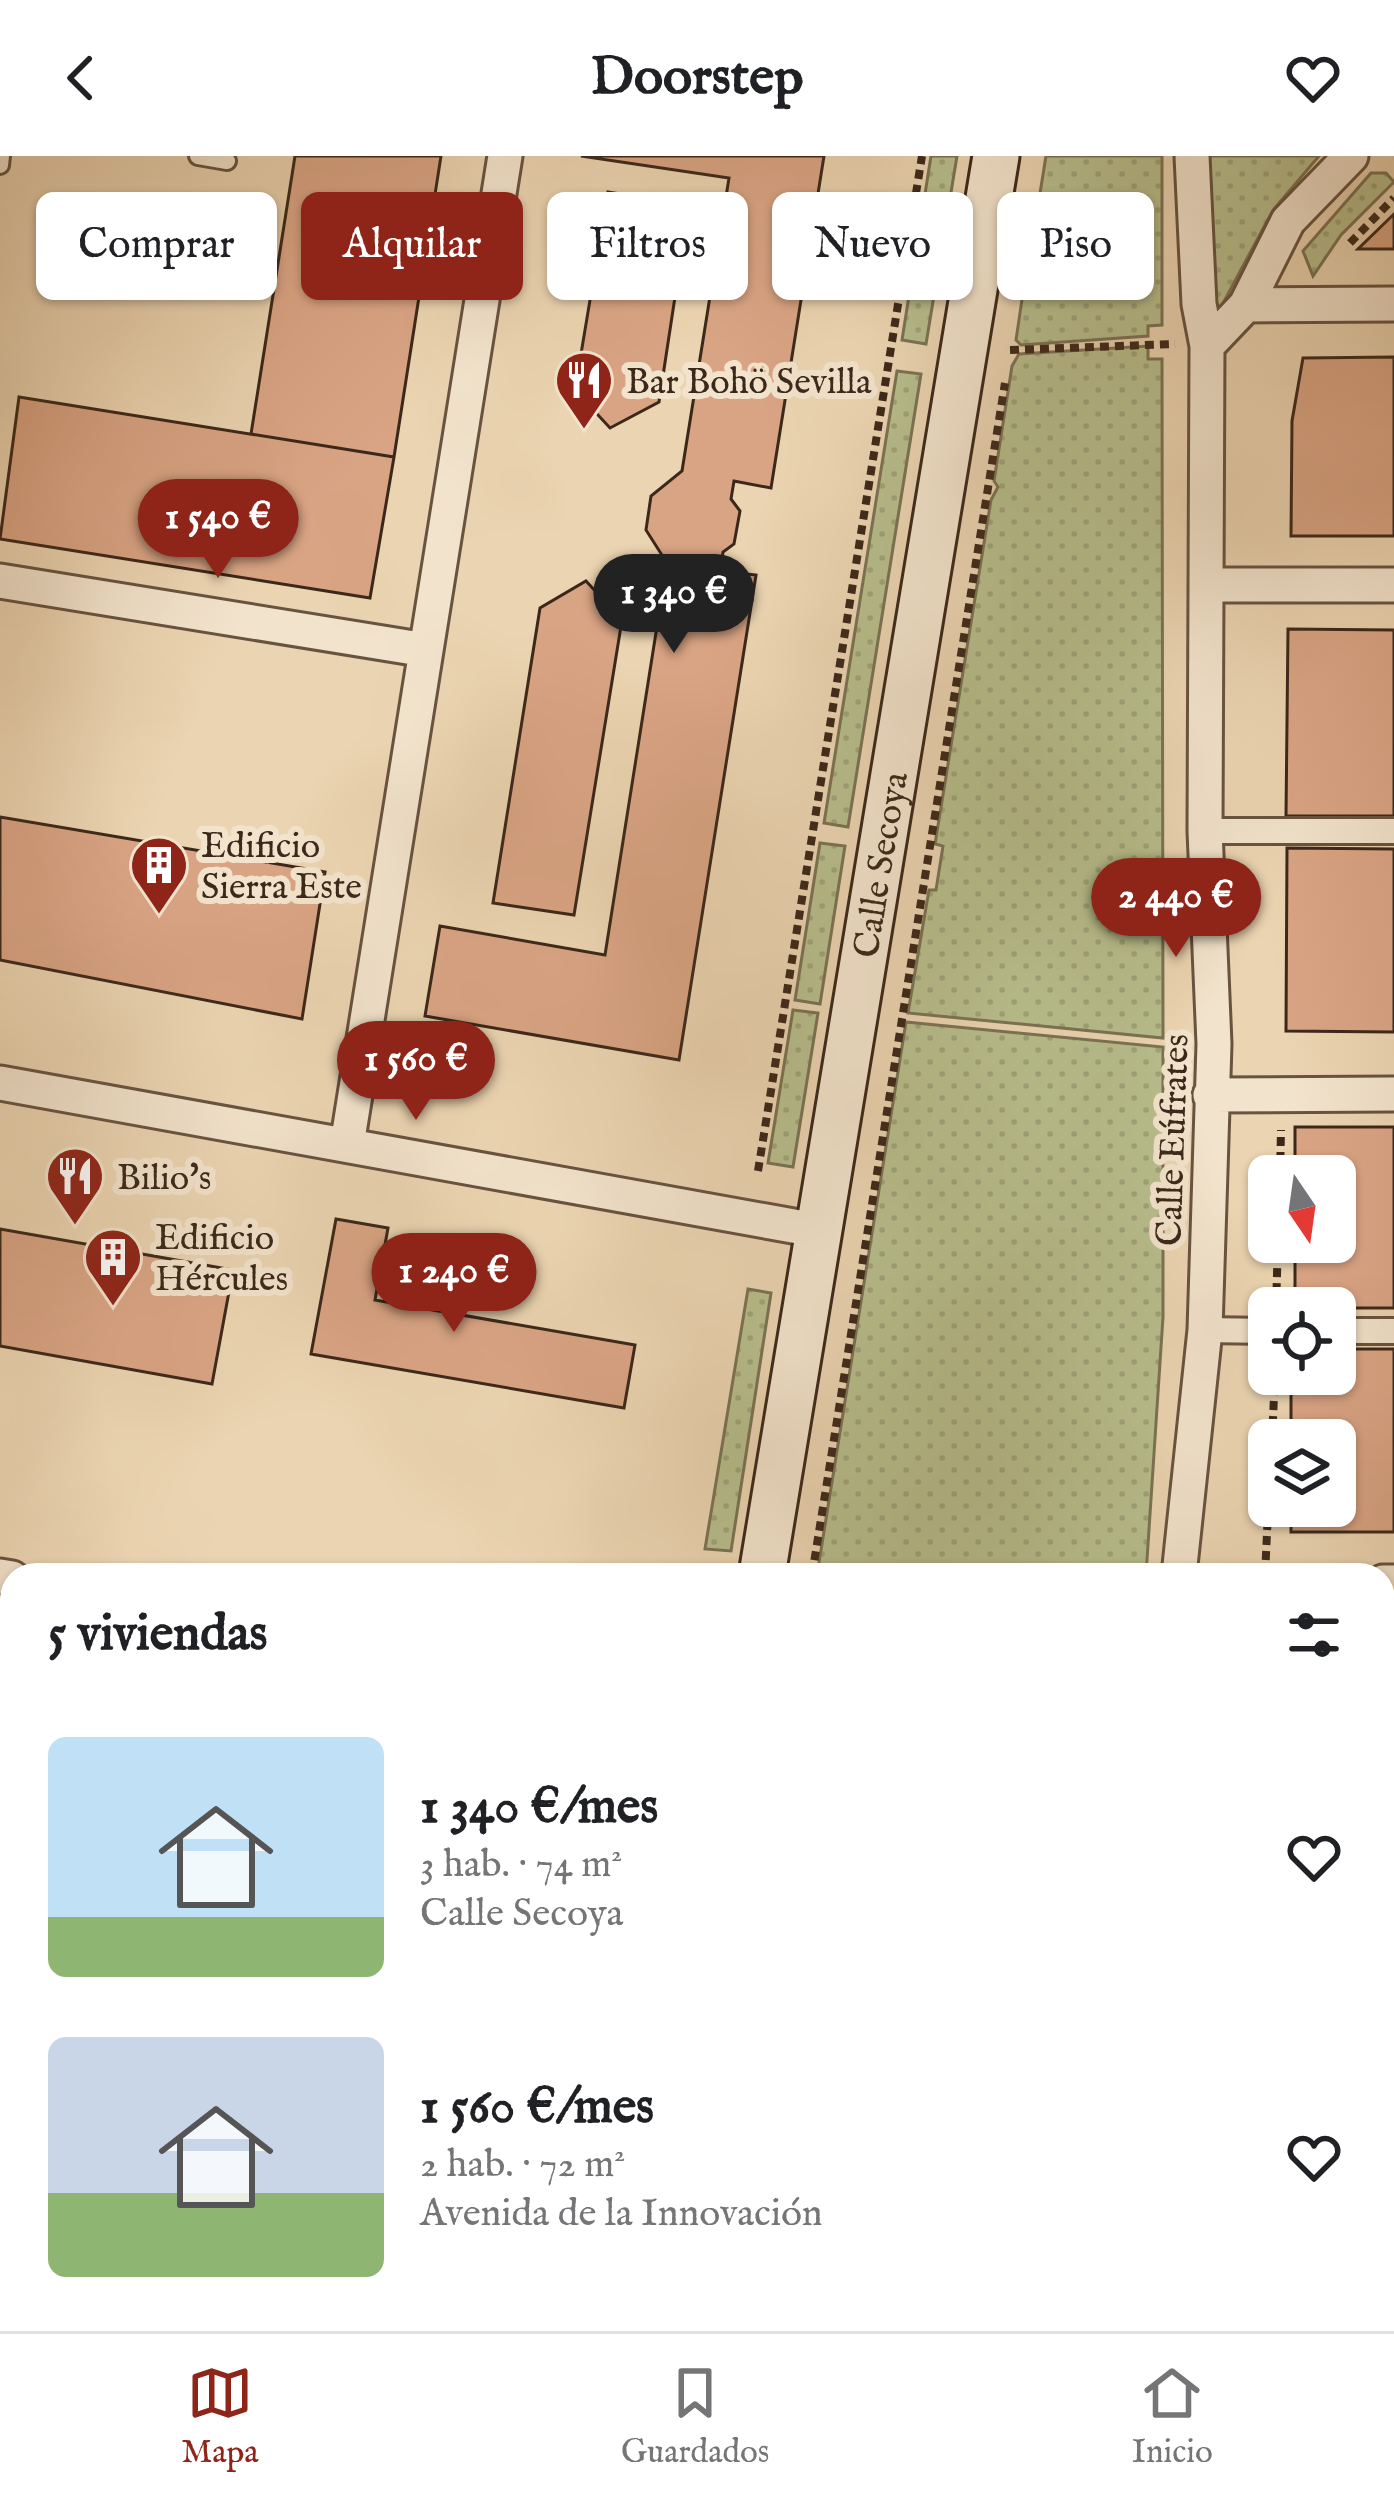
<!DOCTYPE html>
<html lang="es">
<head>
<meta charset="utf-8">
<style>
	body { margin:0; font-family:"IM FELL English",serif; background:#f6f6f6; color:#202124; height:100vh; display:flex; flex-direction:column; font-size:45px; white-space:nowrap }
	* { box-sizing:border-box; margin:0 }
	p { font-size:39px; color:#757577 }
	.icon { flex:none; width:66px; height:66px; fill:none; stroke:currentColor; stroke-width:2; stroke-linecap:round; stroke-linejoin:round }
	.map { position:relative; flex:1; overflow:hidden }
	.drawer { position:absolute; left:0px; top:1407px; width:1395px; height:768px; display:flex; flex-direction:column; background:#fff; border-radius:36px 36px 0 0; box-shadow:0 3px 9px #0004 }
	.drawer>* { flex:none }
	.hud { position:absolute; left:36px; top:36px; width:1323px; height:108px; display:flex; gap:24px }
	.needle { width:78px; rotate:167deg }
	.controls { position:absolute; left:1248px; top:999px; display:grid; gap:24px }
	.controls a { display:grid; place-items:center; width:108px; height:108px; border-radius:18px; background:#fff; box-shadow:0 3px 9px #0004; font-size:60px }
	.price { position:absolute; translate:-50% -102px; padding:0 27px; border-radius:42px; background:#8f2418; color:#fff; font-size:39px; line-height:78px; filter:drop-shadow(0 3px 6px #0008) }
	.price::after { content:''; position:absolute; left:50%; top:72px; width:36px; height:27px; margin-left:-18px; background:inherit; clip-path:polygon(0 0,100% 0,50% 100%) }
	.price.on { background:#222; color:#fff }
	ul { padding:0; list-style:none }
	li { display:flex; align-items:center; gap:36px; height:300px; padding:0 48px }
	li span { display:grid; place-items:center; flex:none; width:336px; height:240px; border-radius:18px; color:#555 }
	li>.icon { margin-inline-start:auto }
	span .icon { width:144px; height:144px; fill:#fffc; stroke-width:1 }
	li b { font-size:51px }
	h2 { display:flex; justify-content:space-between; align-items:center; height:144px; padding:0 48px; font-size:51px }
	.tag { padding:0 42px; border-radius:18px; background:#fff; box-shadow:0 3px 9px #0004; font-size:42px; line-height:108px }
	.tag.on { background:#8f2418; color:#fff }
	header { display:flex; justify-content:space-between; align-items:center; height:156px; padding:0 48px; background:#fff; font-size:54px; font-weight:700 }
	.tabs { display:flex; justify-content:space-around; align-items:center; height:168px; border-top:3px solid #e0e0e0; background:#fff; font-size:33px; color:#757577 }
	.tabs a { display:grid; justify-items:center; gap:6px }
	.tabs .on { color:#8f2418 }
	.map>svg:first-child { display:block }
</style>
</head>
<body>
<header><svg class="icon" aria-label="back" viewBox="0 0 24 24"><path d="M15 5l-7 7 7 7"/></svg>Doorstep<svg class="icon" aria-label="heart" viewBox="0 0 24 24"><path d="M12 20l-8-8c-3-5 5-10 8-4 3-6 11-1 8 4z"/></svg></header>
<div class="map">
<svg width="1394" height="2175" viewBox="0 0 1394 2175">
	<defs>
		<pattern id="green-dots" width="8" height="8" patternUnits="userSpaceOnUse" patternTransform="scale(3)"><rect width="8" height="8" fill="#b7bd8c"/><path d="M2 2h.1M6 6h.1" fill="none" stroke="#9ea278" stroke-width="1.8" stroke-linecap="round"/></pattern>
	</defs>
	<rect width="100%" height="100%" fill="#ebd4b1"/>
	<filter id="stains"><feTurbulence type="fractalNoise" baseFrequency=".00167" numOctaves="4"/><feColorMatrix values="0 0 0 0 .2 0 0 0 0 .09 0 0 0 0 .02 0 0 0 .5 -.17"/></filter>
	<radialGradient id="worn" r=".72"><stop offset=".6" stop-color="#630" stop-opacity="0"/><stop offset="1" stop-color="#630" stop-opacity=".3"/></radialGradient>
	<path fill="url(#green-dots)" stroke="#7a7253" stroke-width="3" d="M931 0H957L926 188 902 184Z
		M1046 0H1162V169L1148 170V180L1021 189 1016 184 1032 76 1041 62 1037 56Z
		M1209 0H1319L1273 54 1220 153 1211 150Z
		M1371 17H1386L1394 26 1341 79 1313 120 1303 95Z
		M1148 190V203H1162L1163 882 908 857 929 734H936L943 690 935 688 991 344 998 331 994 325 1012 210 1019 198Z
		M897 215 921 218 848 671 824 667Z
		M820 687 845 690 820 848 795 844Z
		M793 854 818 857 793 1011 768 1007Z
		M906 866 1163 891V1161L1146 1419H817Z
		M748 1133 771 1137 731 1395 705 1393Z"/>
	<path fill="#d9a484" stroke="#3c281a" stroke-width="3" d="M295 0H441L394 301 251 278Z
		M581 0H824L771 332 734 325 731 343 740 355 734 388 723 396 720 415 756 419 679 904 425 860 440 770 605 799 667 407 646 374 651 340 682 315 729 22Z
		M608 36 689 49 659 246 610 272 575 234Z
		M1394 58V93H1358Z
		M1394 201V380H1291L1292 265 1303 202Z
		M19 241 394 301 370 442 0 383Z
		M586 425 622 464 574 759 493 747 540 452Z
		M1288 473 1394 474V660H1286Z
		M0 661 325 716 302 863 0 804Z
		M1287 692 1394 693V876L1286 875Z
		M1295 971H1394V1152H1295V1086H1335V1020H1295Z
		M336 1063 388 1072 375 1144 635 1189 624 1252 311 1198Z
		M0 1073 233 1114 212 1228 0 1190Z
		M1335 1193H1394V1376H1291V1350H1335V1284H1291V1218H1335Z
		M1383 1479H1394V1653H1383Z
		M1383 1754H1394V1929H1383Z
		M1383 2031H1394V2175H1244V2163H1383Z"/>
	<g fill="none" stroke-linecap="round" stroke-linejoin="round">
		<defs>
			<path id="service" d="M198 0 227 5
				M0 9 1 0"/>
			<path id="pedestrian" d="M1205 675H1394
				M1205 1174 1269 1175
				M1335 1175H1394
				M1383 1699H1394"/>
			<path id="minor" d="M1246 149 1394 148
				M1207 190 1246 149 1288 65 1351 0
				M0 425 426 494
				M1208 429H1394
				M0 927 821 1075
				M1210 939 1394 938
				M347 989 505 0
				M1179 1419 1205 1174 1214 888 1205 675 1207 190 1199 148 1192 0
				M0 1420 12 1422
				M1383 1426H1394
				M1383 1984H1394
				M1114 2163V2175"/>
			<g id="secondary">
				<path id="s1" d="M762 1419 996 0"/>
				<path d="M606 2175 608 2163"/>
			</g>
		</defs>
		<use href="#service" stroke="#685340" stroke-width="22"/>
		<use href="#pedestrian" stroke="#685340" stroke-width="30"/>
		<use href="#minor" stroke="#685340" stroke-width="39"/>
		<use href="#secondary" stroke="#3c281a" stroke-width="51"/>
		<path stroke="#3c281a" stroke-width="8" stroke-dasharray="9 6" stroke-linecap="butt" d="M1350 87 1394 42
			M1010 194 1175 188
			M758 1015 922 0
			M1280 1020 1281 974
			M1276 1151 1278 1086
			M1272 1284 1275 1218
			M812 1419 1005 227
			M1265 1419 1269 1335"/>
		<use href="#service" stroke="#f2e3cc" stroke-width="16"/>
		<use href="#pedestrian" stroke="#f2e3cc" stroke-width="24"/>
		<use href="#minor" stroke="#f2e3cc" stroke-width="33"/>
		<use href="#secondary" stroke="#f2e3cc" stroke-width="45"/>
	</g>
	<defs>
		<symbol id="restaurant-pin" viewBox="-11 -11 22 30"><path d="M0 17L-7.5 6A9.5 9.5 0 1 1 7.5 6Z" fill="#8f2418" stroke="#f2e3cc"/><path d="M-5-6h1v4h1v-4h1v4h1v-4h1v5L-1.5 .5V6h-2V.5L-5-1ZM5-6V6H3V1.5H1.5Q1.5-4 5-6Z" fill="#fff"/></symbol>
		<symbol id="building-pin" viewBox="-11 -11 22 30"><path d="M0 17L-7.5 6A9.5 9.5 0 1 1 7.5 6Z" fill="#8f2418" stroke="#f2e3cc"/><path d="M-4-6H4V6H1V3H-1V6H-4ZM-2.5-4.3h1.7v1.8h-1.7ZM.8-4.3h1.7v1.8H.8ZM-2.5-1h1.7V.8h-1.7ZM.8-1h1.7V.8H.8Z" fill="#fff"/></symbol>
	</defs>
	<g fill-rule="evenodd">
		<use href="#restaurant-pin" x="551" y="191" width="66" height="90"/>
		<use href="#building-pin" x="126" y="676" width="66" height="90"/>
		<use href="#restaurant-pin" x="42" y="987" width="66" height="90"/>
		<use href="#building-pin" x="80" y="1068" width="66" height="90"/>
	</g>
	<g text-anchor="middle" stroke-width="12" stroke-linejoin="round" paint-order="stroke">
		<g font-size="36" fill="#3c281a" stroke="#f2e3cc" text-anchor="start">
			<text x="626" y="237">Bar Bohö Sevilla</text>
			<text x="201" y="701">Edificio<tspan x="201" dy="41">Sierra Este</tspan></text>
			<text x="117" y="1033">Bilio's</text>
			<text x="155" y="1093">Edificio<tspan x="155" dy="41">Hércules</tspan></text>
		</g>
		<g font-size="36" fill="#3c281a" stroke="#f2e3cc">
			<text dy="13" stroke="none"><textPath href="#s1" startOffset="720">Calle Secoya</textPath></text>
			<text transform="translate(1171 984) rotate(-88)" y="13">Calle Eúfrates</text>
		</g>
	</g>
	<rect width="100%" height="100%" filter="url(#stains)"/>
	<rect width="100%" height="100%" fill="url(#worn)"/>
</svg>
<div class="controls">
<a><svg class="needle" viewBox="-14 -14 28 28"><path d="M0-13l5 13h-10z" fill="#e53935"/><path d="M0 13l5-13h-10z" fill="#757577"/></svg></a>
<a><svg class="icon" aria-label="locate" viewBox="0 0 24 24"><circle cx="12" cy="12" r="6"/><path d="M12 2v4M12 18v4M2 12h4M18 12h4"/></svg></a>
<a><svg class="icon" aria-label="layers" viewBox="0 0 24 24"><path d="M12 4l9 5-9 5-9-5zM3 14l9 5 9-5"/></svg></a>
</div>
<b class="price" style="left:218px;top:425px">1 540 €</b>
<b class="price on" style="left:674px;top:500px">1 340 €</b>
<b class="price" style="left:1176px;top:804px">2 440 €</b>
<b class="price" style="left:416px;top:967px">1 560 €</b>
<b class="price" style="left:454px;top:1179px">1 240 €</b>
<div class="hud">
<a class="tag">Comprar</a>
<a class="tag on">Alquilar</a>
<a class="tag">Filtros</a>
<a class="tag">Nuevo</a>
<a class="tag">Piso</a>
</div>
<section class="drawer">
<h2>5 viviendas<svg class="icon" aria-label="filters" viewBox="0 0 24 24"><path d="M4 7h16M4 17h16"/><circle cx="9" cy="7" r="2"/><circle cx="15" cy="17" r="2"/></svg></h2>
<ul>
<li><span style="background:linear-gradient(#bfe0f5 75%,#8fb573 0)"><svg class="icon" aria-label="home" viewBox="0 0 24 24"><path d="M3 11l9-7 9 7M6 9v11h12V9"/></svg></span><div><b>1 340 €/mes</b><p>3 hab. · 74 m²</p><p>Calle Secoya</p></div><svg class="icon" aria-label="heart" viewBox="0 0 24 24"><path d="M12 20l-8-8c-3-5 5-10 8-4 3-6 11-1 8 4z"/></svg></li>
<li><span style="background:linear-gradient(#c9d6e8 65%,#8fb573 0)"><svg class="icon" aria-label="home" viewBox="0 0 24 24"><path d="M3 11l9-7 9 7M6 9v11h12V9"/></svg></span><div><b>1 560 €/mes</b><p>2 hab. · 72 m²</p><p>Avenida de la Innovación</p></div><svg class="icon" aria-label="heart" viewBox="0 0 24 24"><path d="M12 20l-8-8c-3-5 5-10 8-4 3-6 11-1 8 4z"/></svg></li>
</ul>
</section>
</div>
<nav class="tabs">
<a class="on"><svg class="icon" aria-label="map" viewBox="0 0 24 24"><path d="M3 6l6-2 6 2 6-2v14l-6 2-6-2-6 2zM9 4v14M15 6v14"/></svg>Mapa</a>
<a><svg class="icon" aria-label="saved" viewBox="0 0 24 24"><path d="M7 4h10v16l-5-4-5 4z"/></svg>Guardados</a>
<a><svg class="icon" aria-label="home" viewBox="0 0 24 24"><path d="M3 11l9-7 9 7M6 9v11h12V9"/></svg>Inicio</a>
</nav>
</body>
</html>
